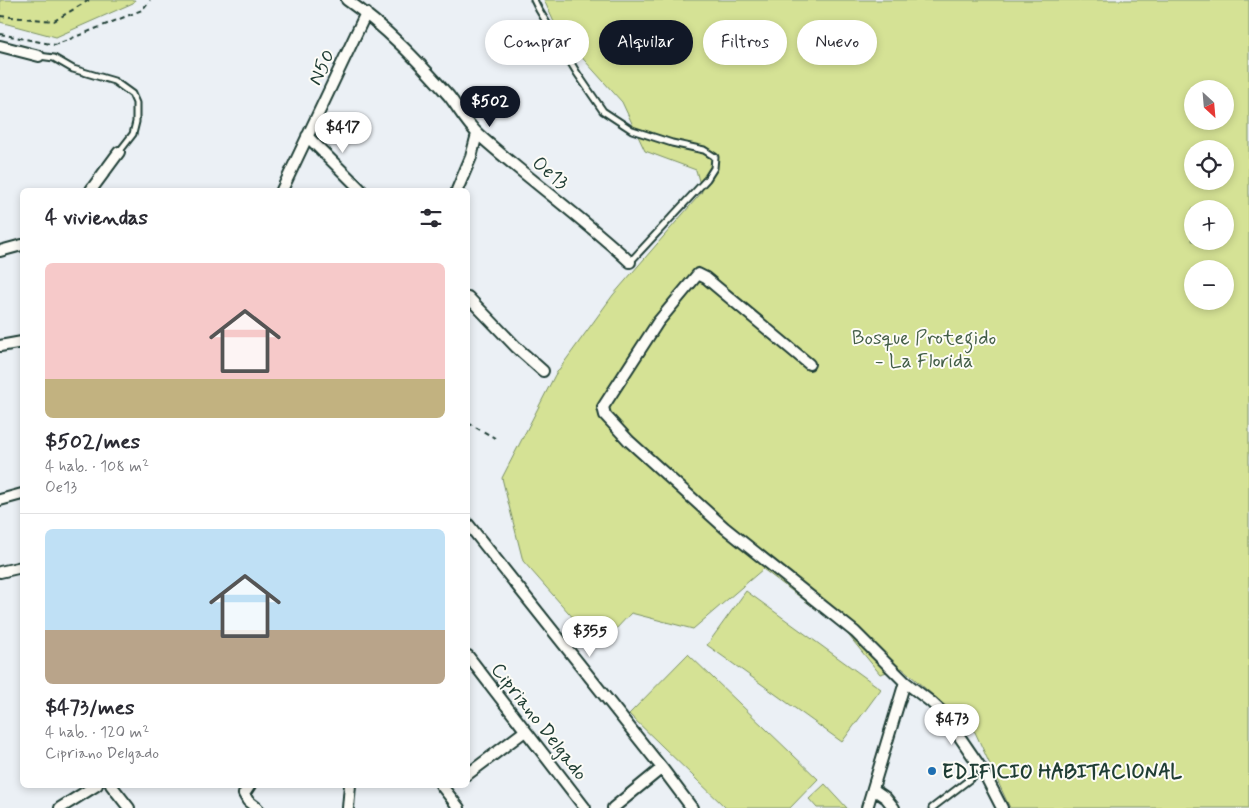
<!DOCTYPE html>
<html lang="es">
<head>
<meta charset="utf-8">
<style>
	body { margin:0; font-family:Mynerve,sans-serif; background:#f7f7f7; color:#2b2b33; height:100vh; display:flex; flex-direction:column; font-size:19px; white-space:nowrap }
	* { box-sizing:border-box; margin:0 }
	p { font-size:16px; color:#7c7c81 }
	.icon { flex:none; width:28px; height:28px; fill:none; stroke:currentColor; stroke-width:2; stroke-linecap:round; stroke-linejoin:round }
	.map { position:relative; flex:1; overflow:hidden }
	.sheet { position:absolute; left:20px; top:188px; width:450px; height:600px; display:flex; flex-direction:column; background:#fff; border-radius:8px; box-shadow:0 2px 8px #0003 }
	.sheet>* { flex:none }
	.guide { position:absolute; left:485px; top:20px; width:475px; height:45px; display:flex; gap:10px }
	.needle { width:32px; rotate:154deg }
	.fabs { position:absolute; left:1184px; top:80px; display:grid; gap:10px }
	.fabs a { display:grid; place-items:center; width:50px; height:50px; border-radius:50%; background:#fff; box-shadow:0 2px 8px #0003; font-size:25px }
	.price { position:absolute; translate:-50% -42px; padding:0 11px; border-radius:18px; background:#fff; color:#222; font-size:16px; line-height:32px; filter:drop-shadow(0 1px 2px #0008) }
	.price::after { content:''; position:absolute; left:50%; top:30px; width:15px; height:11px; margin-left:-8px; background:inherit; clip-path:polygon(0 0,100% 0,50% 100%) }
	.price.active { background:#111827; color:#fff }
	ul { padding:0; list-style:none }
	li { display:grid; align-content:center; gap:10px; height:265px; padding:0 25px }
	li+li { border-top:1px solid #e1e1e2 }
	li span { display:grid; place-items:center; height:155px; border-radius:8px; color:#555 }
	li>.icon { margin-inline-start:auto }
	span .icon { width:90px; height:90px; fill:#fffc; stroke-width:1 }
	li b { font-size:21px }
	h2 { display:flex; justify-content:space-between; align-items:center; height:60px; padding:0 25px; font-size:21px }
	.pill { padding:0 18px; border-radius:22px; background:#fff; box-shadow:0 2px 8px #0003; font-size:18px; line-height:45px }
	.pill.active { background:#111827; color:#fff }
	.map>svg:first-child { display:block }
</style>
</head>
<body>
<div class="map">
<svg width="1249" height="808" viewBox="0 0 1249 808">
	<rect width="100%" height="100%" fill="#ebf0f5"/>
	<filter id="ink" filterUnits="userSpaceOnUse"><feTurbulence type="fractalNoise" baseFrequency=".02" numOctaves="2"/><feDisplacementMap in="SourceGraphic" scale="10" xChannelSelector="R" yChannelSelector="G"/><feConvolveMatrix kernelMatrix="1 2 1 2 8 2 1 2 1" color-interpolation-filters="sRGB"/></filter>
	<g filter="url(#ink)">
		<path fill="#d5e295" stroke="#7a9064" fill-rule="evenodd" d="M0 0H135L133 3 56 37 0 22Z
			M544 0H1249V808H1010L975 732 902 668 880 674 845 631 763 569 693 629 631 613 599 647 523 561 502 478 555 375 613 295 702 192 696 170 645 151 622 102 558 31ZM1192 89H1225V121H1192ZM1192 149H1225V181H1192ZM1192 209H1225V241H1192ZM1192 269H1225V301H1192Z
			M746 591 881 689 842 742 707 645Z
			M688 654 818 779 790 808H726L629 714Z
			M825 784 847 808H817L809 799Z"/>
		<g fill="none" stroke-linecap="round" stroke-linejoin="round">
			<defs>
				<path id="lane" d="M534 0 539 10 577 73 603 111 632 130 672 143 704 150 715 157 714 168 707 179 630 262
					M39 56 54 58 73 69 114 81 132 94 136 103V122L133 134 119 152
					M932 808 974 776"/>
				<path id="street" d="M347 0C386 27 418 61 449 96 459 109 467 124 479 135 528 179 582 217 630 262
					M0 46 39 56
					M307 136 361 190
					M91 190 119 152
					M282 190 366 13
					M457 190 471 157 477 134
					M0 251 22 245
					M468 297 516 347 543 371
					M0 346 22 342
					M809 364 706 278 698 274 658 322 603 407 605 415 629 441 725 528 855 632 905 682 931 702 944 714 983 771 1002 808
					M0 500 22 494
					M468 524 662 768 692 808
					M0 572 22 567
					M468 656 585 808
					M468 774 525 731
					M111 785 129 808
					M250 785 244 794 248 801 257 808
					M441 785 459 808
					M873 789 886 798 894 808
					M60 808 97 785
					M348 808 350 785
					M613 808 662 768
					M867 808 905 682"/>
			</defs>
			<use href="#lane" stroke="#1f3d34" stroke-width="9"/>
			<use href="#street" stroke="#1f3d34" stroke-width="14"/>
			<path stroke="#1f3d34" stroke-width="2" stroke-dasharray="5 4" stroke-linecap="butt" d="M0 16 54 21 89 0
				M0 34 55 45 142 10 150 0
				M468 423 495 438"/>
			<use href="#lane" stroke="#fdfcf7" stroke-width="5"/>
			<use href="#street" stroke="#fdfcf7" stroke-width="10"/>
		</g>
	</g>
	<circle fill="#1f6fb2" stroke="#fdfcf7" stroke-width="2" cx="932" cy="771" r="5"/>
	<g text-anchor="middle" stroke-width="4" stroke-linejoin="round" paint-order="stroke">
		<g font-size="20" fill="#1f3d34" stroke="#fdfcf7">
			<text transform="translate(321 67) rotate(-64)" y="7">N50</text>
			<text transform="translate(551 172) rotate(39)" y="7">Oe13</text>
			<text transform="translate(540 721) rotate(52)" y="7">Cipriano Delgado</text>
		</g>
		<g font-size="20" fill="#435e47" stroke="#fdfcf7">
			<text x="924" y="344">Bosque Protegido<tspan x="924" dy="23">- La Florida</tspan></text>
		</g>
		<g font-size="20" font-weight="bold" fill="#1f3d34" stroke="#fdfcf7" text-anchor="start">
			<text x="942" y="778">EDIFICIO HABITACIONAL</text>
		</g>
	</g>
</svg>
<div class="fabs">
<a><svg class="needle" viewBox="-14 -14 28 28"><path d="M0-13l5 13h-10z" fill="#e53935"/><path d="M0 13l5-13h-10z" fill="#7c7c81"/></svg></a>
<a><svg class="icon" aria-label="locate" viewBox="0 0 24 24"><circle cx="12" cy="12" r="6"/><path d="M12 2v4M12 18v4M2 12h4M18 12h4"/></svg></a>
<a>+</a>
<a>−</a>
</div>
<b class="price active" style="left:490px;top:128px">$502</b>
<b class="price" style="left:343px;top:154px">$417</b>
<b class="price" style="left:590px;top:658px">$355</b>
<b class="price" style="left:952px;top:746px">$473</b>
<div class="guide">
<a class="pill">Comprar</a>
<a class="pill active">Alquilar</a>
<a class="pill">Filtros</a>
<a class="pill">Nuevo</a>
</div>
<section class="sheet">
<h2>4 viviendas<svg class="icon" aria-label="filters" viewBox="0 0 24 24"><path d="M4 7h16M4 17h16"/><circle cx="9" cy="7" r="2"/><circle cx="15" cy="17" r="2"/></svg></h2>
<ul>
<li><span style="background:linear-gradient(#f6c9c9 75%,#c2b280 0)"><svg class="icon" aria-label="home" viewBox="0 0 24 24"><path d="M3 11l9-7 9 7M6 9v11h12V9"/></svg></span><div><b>$502/mes</b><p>4 hab. · 108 m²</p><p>Oe13</p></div></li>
<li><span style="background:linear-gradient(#bfe0f5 65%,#b9a48a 0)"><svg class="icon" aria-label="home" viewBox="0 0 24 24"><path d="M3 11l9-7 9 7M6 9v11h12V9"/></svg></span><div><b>$473/mes</b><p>4 hab. · 120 m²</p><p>Cipriano Delgado</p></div></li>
</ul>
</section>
</div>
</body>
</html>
